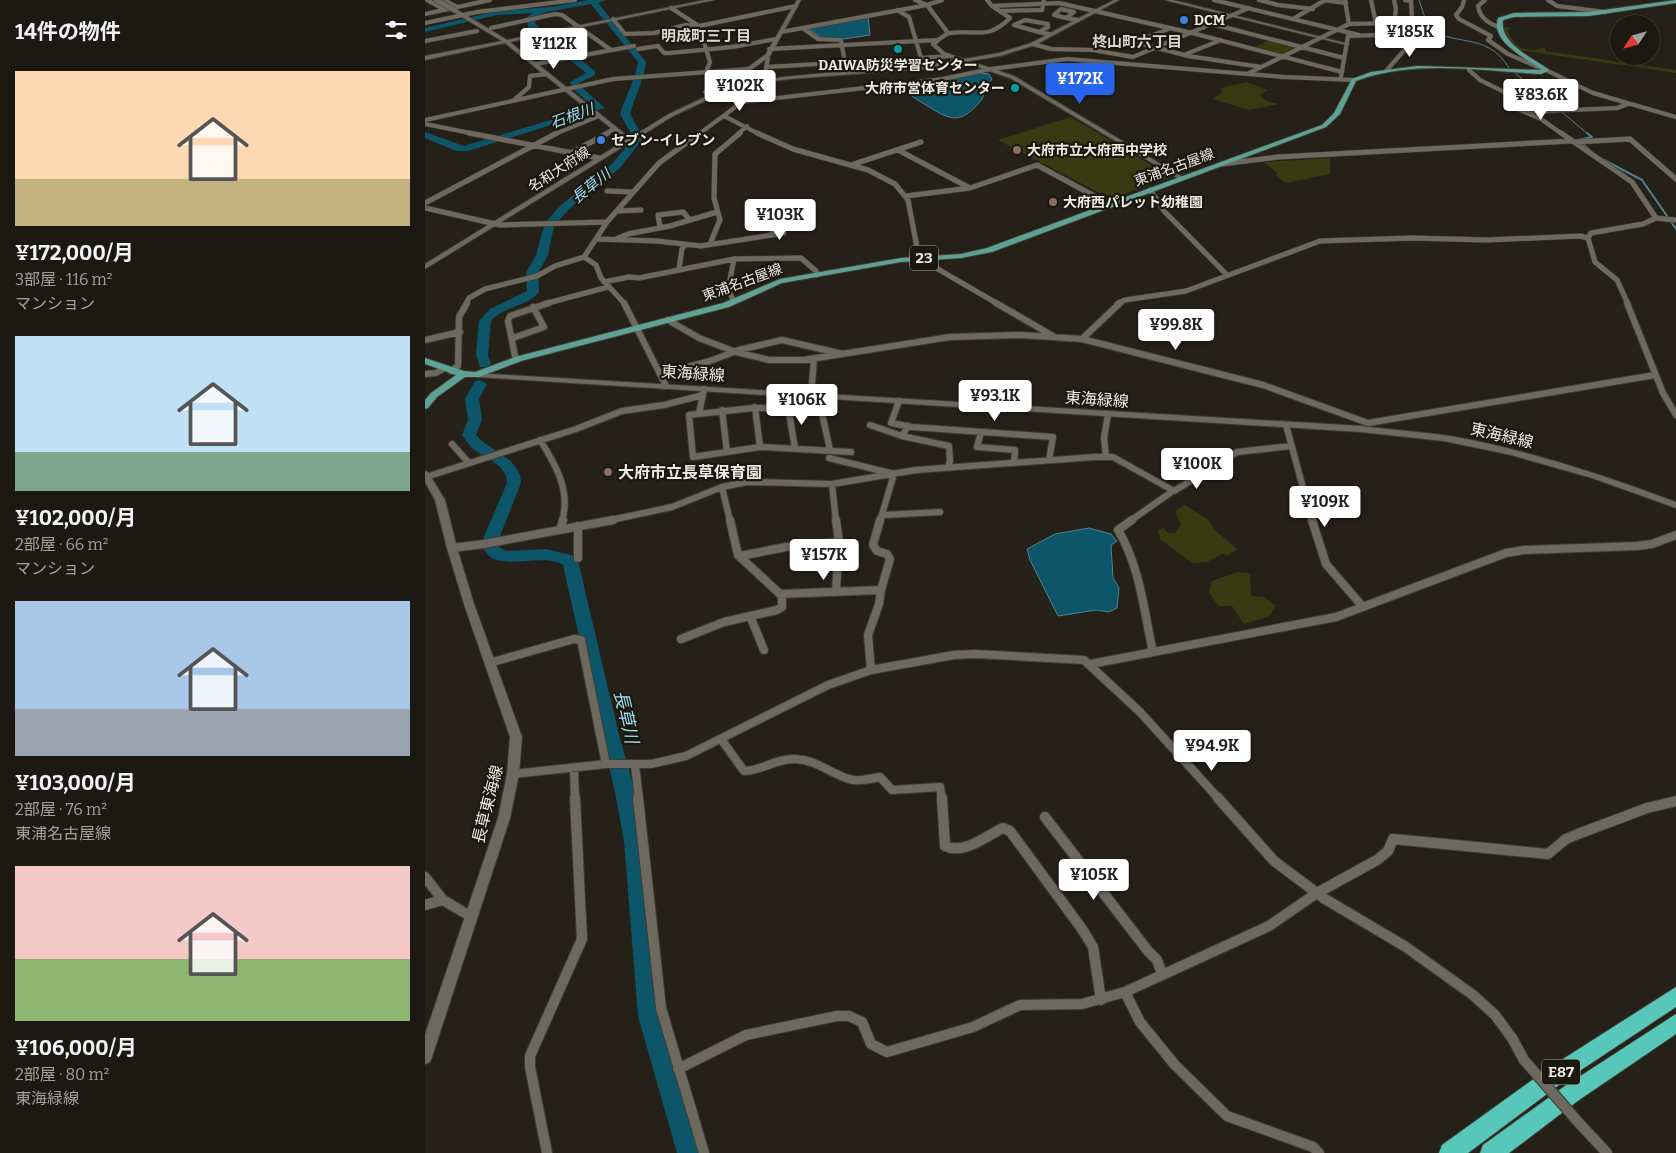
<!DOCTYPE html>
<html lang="ja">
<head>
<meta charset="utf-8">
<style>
	body { margin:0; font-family:Bitter,"Noto Sans JP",serif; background:#292620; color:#f1f3f6; height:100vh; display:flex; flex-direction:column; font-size:19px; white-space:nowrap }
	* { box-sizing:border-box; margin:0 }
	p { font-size:16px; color:#a0a09f }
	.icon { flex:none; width:28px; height:28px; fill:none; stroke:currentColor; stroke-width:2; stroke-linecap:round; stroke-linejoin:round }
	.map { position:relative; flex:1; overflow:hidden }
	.drawer { display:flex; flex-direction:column; background:#1c1912; width:425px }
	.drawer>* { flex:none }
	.needle { width:32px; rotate:234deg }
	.fabs { position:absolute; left:1185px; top:15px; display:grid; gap:10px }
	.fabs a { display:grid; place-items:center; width:50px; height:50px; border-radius:50%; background:#1c1912; box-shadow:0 5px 20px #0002,0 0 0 1px #3a3832; font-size:25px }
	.price { position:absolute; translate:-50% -42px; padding:0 11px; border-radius:5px; background:#fff; color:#222; font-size:16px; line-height:32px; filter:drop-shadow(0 1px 2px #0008) }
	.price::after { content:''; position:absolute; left:50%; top:30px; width:15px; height:11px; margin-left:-8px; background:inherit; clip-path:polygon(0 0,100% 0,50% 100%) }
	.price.current { background:#2563eb; color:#fff }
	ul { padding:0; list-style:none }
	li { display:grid; align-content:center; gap:10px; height:265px; padding:0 15px }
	li span { display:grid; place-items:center; height:155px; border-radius:0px; color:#555 }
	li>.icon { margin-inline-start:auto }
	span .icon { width:90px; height:90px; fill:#fffc; stroke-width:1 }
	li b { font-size:21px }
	h2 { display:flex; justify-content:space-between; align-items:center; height:60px; padding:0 15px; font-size:21px }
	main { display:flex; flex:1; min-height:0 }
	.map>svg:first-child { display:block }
</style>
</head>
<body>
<main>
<section class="drawer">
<h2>14件の物件<svg class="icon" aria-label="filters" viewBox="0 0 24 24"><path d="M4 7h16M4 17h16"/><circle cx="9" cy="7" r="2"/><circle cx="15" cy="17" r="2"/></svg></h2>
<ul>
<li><span style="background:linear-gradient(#ffd9b3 70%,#c2b280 0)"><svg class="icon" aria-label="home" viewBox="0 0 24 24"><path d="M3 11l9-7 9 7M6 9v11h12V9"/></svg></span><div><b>¥172,000/月</b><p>3部屋 · 116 m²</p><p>マンション</p></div></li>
<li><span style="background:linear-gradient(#bfe0f5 75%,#7fa58c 0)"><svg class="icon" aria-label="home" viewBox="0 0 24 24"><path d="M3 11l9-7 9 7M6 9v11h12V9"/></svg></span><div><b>¥102,000/月</b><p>2部屋 · 66 m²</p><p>マンション</p></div></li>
<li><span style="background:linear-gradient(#a9c7e8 70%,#9aa5b1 0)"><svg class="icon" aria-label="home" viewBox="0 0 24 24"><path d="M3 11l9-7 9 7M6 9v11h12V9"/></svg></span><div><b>¥103,000/月</b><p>2部屋 · 76 m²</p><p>東浦名古屋線</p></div></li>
<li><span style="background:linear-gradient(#f6c9c9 60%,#8fb573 0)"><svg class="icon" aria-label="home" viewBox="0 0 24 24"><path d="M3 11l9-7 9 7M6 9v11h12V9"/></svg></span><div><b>¥106,000/月</b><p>2部屋 · 80 m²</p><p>東海緑線</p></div></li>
</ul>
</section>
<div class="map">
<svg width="1251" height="1153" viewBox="0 0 1251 1153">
	<rect width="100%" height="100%" fill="#252118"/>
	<path fill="#373b12" d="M1079 27 1086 28 1082 30C1088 42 1093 50 1108 50 1113 50 1115 48 1120 48V51L1251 70V73L1094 50 1085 43Z
		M844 40 872 47 856 55 829 47Z
		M821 82 843 90 835 95 841 101 854 104 824 110 788 99 797 92 796 88Z
		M646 117 746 177 686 199 573 140Z
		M905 158V174L861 183 851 175 852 173 839 162Z
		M760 505 783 520 791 531 812 549 804 555 797 554 782 562 767 563 735 539 733 530 738 528 743 533 750 534 756 524 750 511Z
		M812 572 825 573 826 596 839 597 851 606 843 617 819 624 807 606H793L784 592 787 581Z"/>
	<path fill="#0d5569" stroke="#50828e" d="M443 16 445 35 419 39H398L384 29Z
		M555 73 564 74 567 79 558 92C559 99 556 100 552 105 533 126 522 118 501 105 494 101 487 97 481 91L485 86Z
		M664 528 686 534 692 541 686 545 688 578 694 588 692 608 684 612 671 610 633 616 605 560 602 549 630 534Z"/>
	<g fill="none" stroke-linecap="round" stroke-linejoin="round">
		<path stroke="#50828e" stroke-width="1" d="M994 0C997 8 999 18 1004 25 1023 49 1061 29 1084 68L1163 134"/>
		<path stroke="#50828e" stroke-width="2" d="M1153 140 1167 137 1162 133
			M1157 143 1168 153
			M1179 160 1217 180 1251 229"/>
		<path fill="#0d5569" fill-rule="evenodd" d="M164 0H181L173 3 221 62C219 80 210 96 205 114L215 132 217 140 195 168 144 209 129 226 123 255 113 273 114 292C102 307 78 306 66 321L63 355 66 364 65 367H55L51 355 54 321 65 309 102 291 101 273 111 255 120 223 136 205 187 164 207 140 205 132 195 114C201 96 210 80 213 62L166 4 121 12 112 17 110 24 170 71V75L154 83V85L180 108 43 151H31L0 138V132L39 146 169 107 147 88 145 82 161 73 103 27 102 17 108 13 72 15 0 32V28L72 11 126 7Z
			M55 380 62 384 54 399 57 420 51 435C64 451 96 458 96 483L73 541 74 547 81 551 121 549 150 556 154 565 194 735 209 787 219 841 237 1016 278 1153H252L213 1016 199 841 189 787 176 735 138 565C116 550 61 579 57 541L82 483C82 463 59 459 47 448 43 444 40 439 37 435L43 420 40 399 50 381Z"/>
		<defs>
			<path id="street-far4" d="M2 0 20 10
				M19 0 32 7
				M490 0 502 5 523 33
				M789 0 934 35
				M834 0 853 5 888 9
				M898 0 921 3
				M920 0 924 24
				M946 0 951 23
				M1039 0 1037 7 1031 15 1034 19 1066 36 1063 40 1083 54 1120 70
				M1060 0 1053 6C1055 19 1065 24 1076 28
				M1123 0 1132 6 1180 12
				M567 6 634 3 767 33 917 72
				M246 8 274 26 285 62 281 72
				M636 9 649 12 641 18 629 15Z
				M472 10 484 17 496 58 524 56
				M575 11 617 10 619 0
				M0 14 65 0
				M641 18 653 20
				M188 19 200 34 229 33 261 25 274 26 371 6
				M868 19 900 0
				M600 20 623 24V27L614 32 589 25Z
				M0 23 52 12 150 0
				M787 24 919 58
				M66 28 130 14 137 15 186 50
				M746 28 710 42 763 56 836 67
				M379 29 393 39 416 40 420 63
				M356 32 502 5 517 0
				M614 32 624 34
				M0 41 52 31
				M608 44 626 49 668 50 708 57 824 8
				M213 49 233 46 239 53H245L307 47 351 39
				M344 49 513 40
				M519 54 508 44C513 41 519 34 525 33 551 29 562 41 585 18L567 6 562 0
				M761 54 796 40
				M110 64 209 46
				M342 67 461 60 465 69
				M1044 70 1055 80 1079 92 1092 109 1116 119 1137 134
				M1121 70 1168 93 1251 117
				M961 71 983 46 986 34 984 28 987 19 986 1 980 0
				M824 73 924 24 969 23 971 9 969 0
				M916 77 923 36 986 34
				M339 78 343 58 341 57
				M280 92 322 73
				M89 100 104 87 105 76 122 74
				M317 102 518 79 566 69 642 59 859 77 929 80
				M1103 112 1192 108 1203 104
				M299 116 334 134
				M0 120 188 79 324 69
				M0 124 50 134
				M130 134 174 116
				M180 134 189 129
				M274 134 317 102 327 91 328 83
				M313 134 322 126"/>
			<path id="street-far3" d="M44 133 174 158
				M332 133 368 149 443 170 470 184 483 200 494 258 573 304
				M1136 133 1207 182 1231 218
				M1150 142 1205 139 1251 179
				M473 150 543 187
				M146 153 183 133
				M429 164 496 142
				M797 164 853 157 1146 141
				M725 190 740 212 802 275
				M182 191 207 192
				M481 196 545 188 612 165 686 205
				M0 203 132 133
				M0 208 75 225 182 222
				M192 211 216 210
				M235 227 233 215 258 212 265 220
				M347 235 359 233
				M1163 238 1170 262 1192 280 1203 304
				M1163 238 1166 233 1218 224 1231 218 1251 220
				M171 239 232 241 276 246 347 235V215L370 208
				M191 239 203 234 245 226 292 212
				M285 244 295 220 289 198 290 154 315 133
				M159 257 171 265 176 278 200 304
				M309 259 376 258 391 271V275
				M254 269 257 249 260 245
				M179 282 204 277 214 278 309 259 303 289 309 302
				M41 304 44 298 60 289 112 276 130 266 159 257 182 222 234 163 275 133
				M119 304 183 287
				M692 304 700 300 761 291 895 241 987 238 1063 240 1155 236 1163 238"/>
			<path id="street-far2" d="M199 303 241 386
				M571 303 628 336
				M1202 303 1238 393 1251 415
				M243 320 274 338 311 352 344 360H379L525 337 596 335 657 339 838 385 943 423 1230 375
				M88 338 119 327 108 307
				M657 339 695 303
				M0 340 35 332
				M93 359 90 356 83 321 85 316 124 303
				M26 371 33 366 34 317 42 303
				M0 374 11 373 18 369
				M235 374 285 361 314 350 357 340 418 354
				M386 395 389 359
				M474 401 466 423 487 427 628 437 624 460
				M330 407 335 447
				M363 407 370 448
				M297 410 302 452
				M274 413 278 395
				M445 425 477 436
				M861 425 887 521
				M483 426 477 436 524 446 525 461 523 468
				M556 432 552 447 590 450 589 463
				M115 440C131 465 146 491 137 521
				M27 444 44 463
				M405 450 396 409 393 408H328L264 415 268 457 335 447 426 452
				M681 457 679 438 683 414
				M404 458 469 474 455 521
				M1 477 151 429 197 411 239 405 278 395 279 389
				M407 484 411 521
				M297 487 305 521
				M458 515 515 512
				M181 521 247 507 297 487 322 482 407 484 491 470 670 457H688L749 491 812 452 866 446
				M705 521 745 493"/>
			<path id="street-far1" d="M305 520 313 555 355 594 456 590 454 604 443 635 446 670
				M411 520 414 542
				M455 520 448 545 452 551 462 554 465 559 456 590
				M707 520 693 530C715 566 719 612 728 652
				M887 520 901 564 938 607
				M153 526V558
				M135 530 138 520
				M27 548 59 544 188 520
				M315 556 361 547 414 542 411 591
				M325 616 339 650
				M256 639 299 622 352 610 357 607V594
				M64 663 149 639 156 640 181 764
				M666 664 911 617 1081 553 1099 550 1212 546 1227 544 1251 535
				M296 739 319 771C337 771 351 758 371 759 393 760 408 776 428 780 437 781 446 779 455 777L467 790 515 787 517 799
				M210 765 214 799
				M149 769 150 799
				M88 774 181 764H226L261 756 403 685 446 670 529 655 550 654 659 660 715 712 794 799"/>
			<path id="street" d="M213 798 236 1008 279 1153
				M517 798 520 846C539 855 561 836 578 828L585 831 657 929 668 947 676 1000
				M793 798 849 861 900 899 981 947 1048 995 1070 1015 1087 1038 1099 1060
				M620 817 723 951 732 960 737 974
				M0 877 18 900 45 916
				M0 905 18 900
				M700 992 715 1022 750 1065 802 1116 888 1147 894 1153
				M253 1069 321 1035 412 1016H424L437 1022 446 1044 462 1052 548 1027 595 1005 657 1004 700 992 844 926 892 893 952 860 963 851 968 839 1123 854 1141 839 1153 834 1222 808 1251 801
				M1154 1123 1182 1153
				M122 1153 105 1067V1056L157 939 150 798"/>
			<path id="secondary" d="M280 0H289L85 42 205 138 244 114 291 92 325 82 319 73 322 68 341 54 372 0H376L345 56 326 70 325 73 330 81C397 70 465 72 532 60L517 55 519 52 539 59 574 53 606 43 689 0H694L610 45 575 56 545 61 589 76 759 178 754 179 585 78 538 62 508 68 364 79 329 84 295 94 248 116 0 269V264L201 140 80 43 0 60V56L77 41 27 11V9H31L82 40Z
				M740 0H748L924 44 922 45Z
				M48 373 936 426C968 430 1000 432 1031 437 1106 451 1179 475 1251 502V508L1167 478 1086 455 1019 441 936 432 51 377H48Z
				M0 471 3 472 20 500 32 548 49 604 97 737 94 774 85 818 7 1057 5 1062 0 1064V1035L73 818 82 774 85 737 39 604 22 548 10 500 0 482Z"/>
			<path id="primary" d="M1251 0V3L1164 16 1089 17 1078 20C1074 43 1107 58 1123 69V71L1116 74C1056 71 989 59 931 81L915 114 901 127 567 252 536 258 476 262 357 283 304 307 96 361 54 377H40L12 397 3 408 0 409V400L6 393 31 375 0 364V358L39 371 50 372 90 357 298 303 355 279 476 258 536 254 562 248 897 125 909 113 927 79 946 72 993 66 1117 70C1101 58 1065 42 1073 18L1089 13 1164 12Z"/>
			<path id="highway" d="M1251 987V1007L1138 1082 1043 1153H1014L1017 1145 1124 1068Z
				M1251 1014V1034L1154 1100 1084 1153H1055L1058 1145 1140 1086Z"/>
		</defs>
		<use href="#street-far4" stroke="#3f3c35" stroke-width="5"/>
		<use href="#street-far3" stroke="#3f3c35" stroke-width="6"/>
		<use href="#street-far2" stroke="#3f3c35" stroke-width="8"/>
		<use href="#street-far1" stroke="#3f3c35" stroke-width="10"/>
		<use href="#street" stroke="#3f3c35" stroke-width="12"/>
		<use href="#secondary" stroke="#3f3c35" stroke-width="2"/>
		<use href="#primary" stroke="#3f3c35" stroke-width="2"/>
		<use href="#highway" stroke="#3f3c35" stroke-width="2"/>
		<use href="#street-far4" stroke="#6d695e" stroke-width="4"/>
		<use href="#street-far3" stroke="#6d695e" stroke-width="5"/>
		<use href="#street-far2" stroke="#6d695e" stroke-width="6"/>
		<use href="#street-far1" stroke="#6d695e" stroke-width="8"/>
		<use href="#street" stroke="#6d695e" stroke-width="10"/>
		<use href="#secondary" fill="#6d695e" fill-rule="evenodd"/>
		<use href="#primary" fill="#5fa194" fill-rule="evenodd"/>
		<use href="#highway" fill="#56c7b8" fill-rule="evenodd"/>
		<defs>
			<path id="street-bridge" d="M1099 1060 1154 1123"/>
			<path id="secondary-bridge" d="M11 0 29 10"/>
		</defs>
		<use href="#street-bridge" stroke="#3f3c35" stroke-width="12" stroke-linecap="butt"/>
		<use href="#secondary-bridge" stroke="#3f3c35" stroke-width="6" stroke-linecap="butt"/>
		<use href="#street-bridge" stroke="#6d695e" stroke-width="10"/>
		<use href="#secondary-bridge" stroke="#6d695e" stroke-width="5"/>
	</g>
	<g fill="#3f7fe0" stroke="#1b180e" stroke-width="2">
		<circle cx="759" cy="20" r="5"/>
		<circle cx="176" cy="140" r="5"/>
	</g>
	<g fill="#0f9aa8" stroke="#1b180e" stroke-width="2">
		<circle cx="473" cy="49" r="5"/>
		<circle cx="590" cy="88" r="5"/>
	</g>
	<g fill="#8d6e63" stroke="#1b180e" stroke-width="2">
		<circle cx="592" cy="150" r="5"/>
		<circle cx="628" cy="202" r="5"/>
		<circle cx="183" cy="472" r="5"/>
	</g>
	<g text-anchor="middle" stroke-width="4.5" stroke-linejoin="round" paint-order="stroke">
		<g font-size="14" font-weight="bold" fill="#edebe4" stroke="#1b180e" text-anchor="start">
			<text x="769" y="25">DCM</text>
			<text x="473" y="70" text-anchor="middle">DAIWA防災学習センター</text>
			<text x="580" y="93" text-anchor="end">大府市営体育センター</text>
			<text x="186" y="145">セブン-イレブン</text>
			<text x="602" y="155">大府市立大府西中学校</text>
			<text x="638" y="207">大府西パレット幼稚園</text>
		</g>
		<g font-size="14" fill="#edebe4" stroke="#1b180e">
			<text transform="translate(749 167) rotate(-20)" y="5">東浦名古屋線</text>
			<text transform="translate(134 169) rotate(-33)" y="5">名和大府線</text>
			<text transform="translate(317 282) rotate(-20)" y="5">東浦名古屋線</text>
		</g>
		<g font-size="15" font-weight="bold" fill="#dad5c8" stroke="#1b180e">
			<text x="281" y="41">明成町三丁目</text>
			<text x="712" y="47">柊山町六丁目</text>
		</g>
		<g font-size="15" font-style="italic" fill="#9edff6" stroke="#1b180e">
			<text transform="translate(147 116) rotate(-20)" y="5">石根川</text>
			<text transform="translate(166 186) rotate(-39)" y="5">長草川</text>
		</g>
		<g fill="#1b180e" stroke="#aeaca4" stroke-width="1">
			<rect x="485" y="245.5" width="28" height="25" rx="4"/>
			<rect x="1117" y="1059.5" width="38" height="25" rx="4"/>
		</g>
		<g font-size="15" font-weight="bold" fill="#edebe4">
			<text x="499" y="263">23</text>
			<text x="1136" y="1077">E87</text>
		</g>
		<g font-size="16" fill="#edebe4" stroke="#1b180e">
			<text transform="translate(268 373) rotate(4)" y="6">東海緑線</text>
			<text transform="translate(672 399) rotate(4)" y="6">東海緑線</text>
			<text transform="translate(1077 435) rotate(13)" y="6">東海緑線</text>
			<text transform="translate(62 804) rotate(-76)" y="6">長草東海線</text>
		</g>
		<g font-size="16" font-weight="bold" fill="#edebe4" stroke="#1b180e" text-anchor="start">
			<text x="193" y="478">大府市立長草保育園</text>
		</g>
		<g font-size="18" font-style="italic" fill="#9edff6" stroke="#1b180e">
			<text transform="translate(201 717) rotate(77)" y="6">長草川</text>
		</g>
	</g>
</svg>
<div class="fabs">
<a><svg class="needle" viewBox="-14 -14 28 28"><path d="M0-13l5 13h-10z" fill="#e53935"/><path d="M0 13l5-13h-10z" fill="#a0a09f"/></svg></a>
</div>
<b class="price" style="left:985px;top:58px">¥185K</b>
<b class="price" style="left:129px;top:70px">¥112K</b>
<b class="price current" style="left:655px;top:105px">¥172K</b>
<b class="price" style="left:315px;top:112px">¥102K</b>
<b class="price" style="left:1116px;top:121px">¥83.6K</b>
<b class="price" style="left:355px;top:241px">¥103K</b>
<b class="price" style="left:751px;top:351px">¥99.8K</b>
<b class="price" style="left:570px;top:422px">¥93.1K</b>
<b class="price" style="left:377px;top:426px">¥106K</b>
<b class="price" style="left:772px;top:490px">¥100K</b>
<b class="price" style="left:900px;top:528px">¥109K</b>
<b class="price" style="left:399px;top:581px">¥157K</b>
<b class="price" style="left:787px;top:772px">¥94.9K</b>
<b class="price" style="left:669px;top:901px">¥105K</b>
</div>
</main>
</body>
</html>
